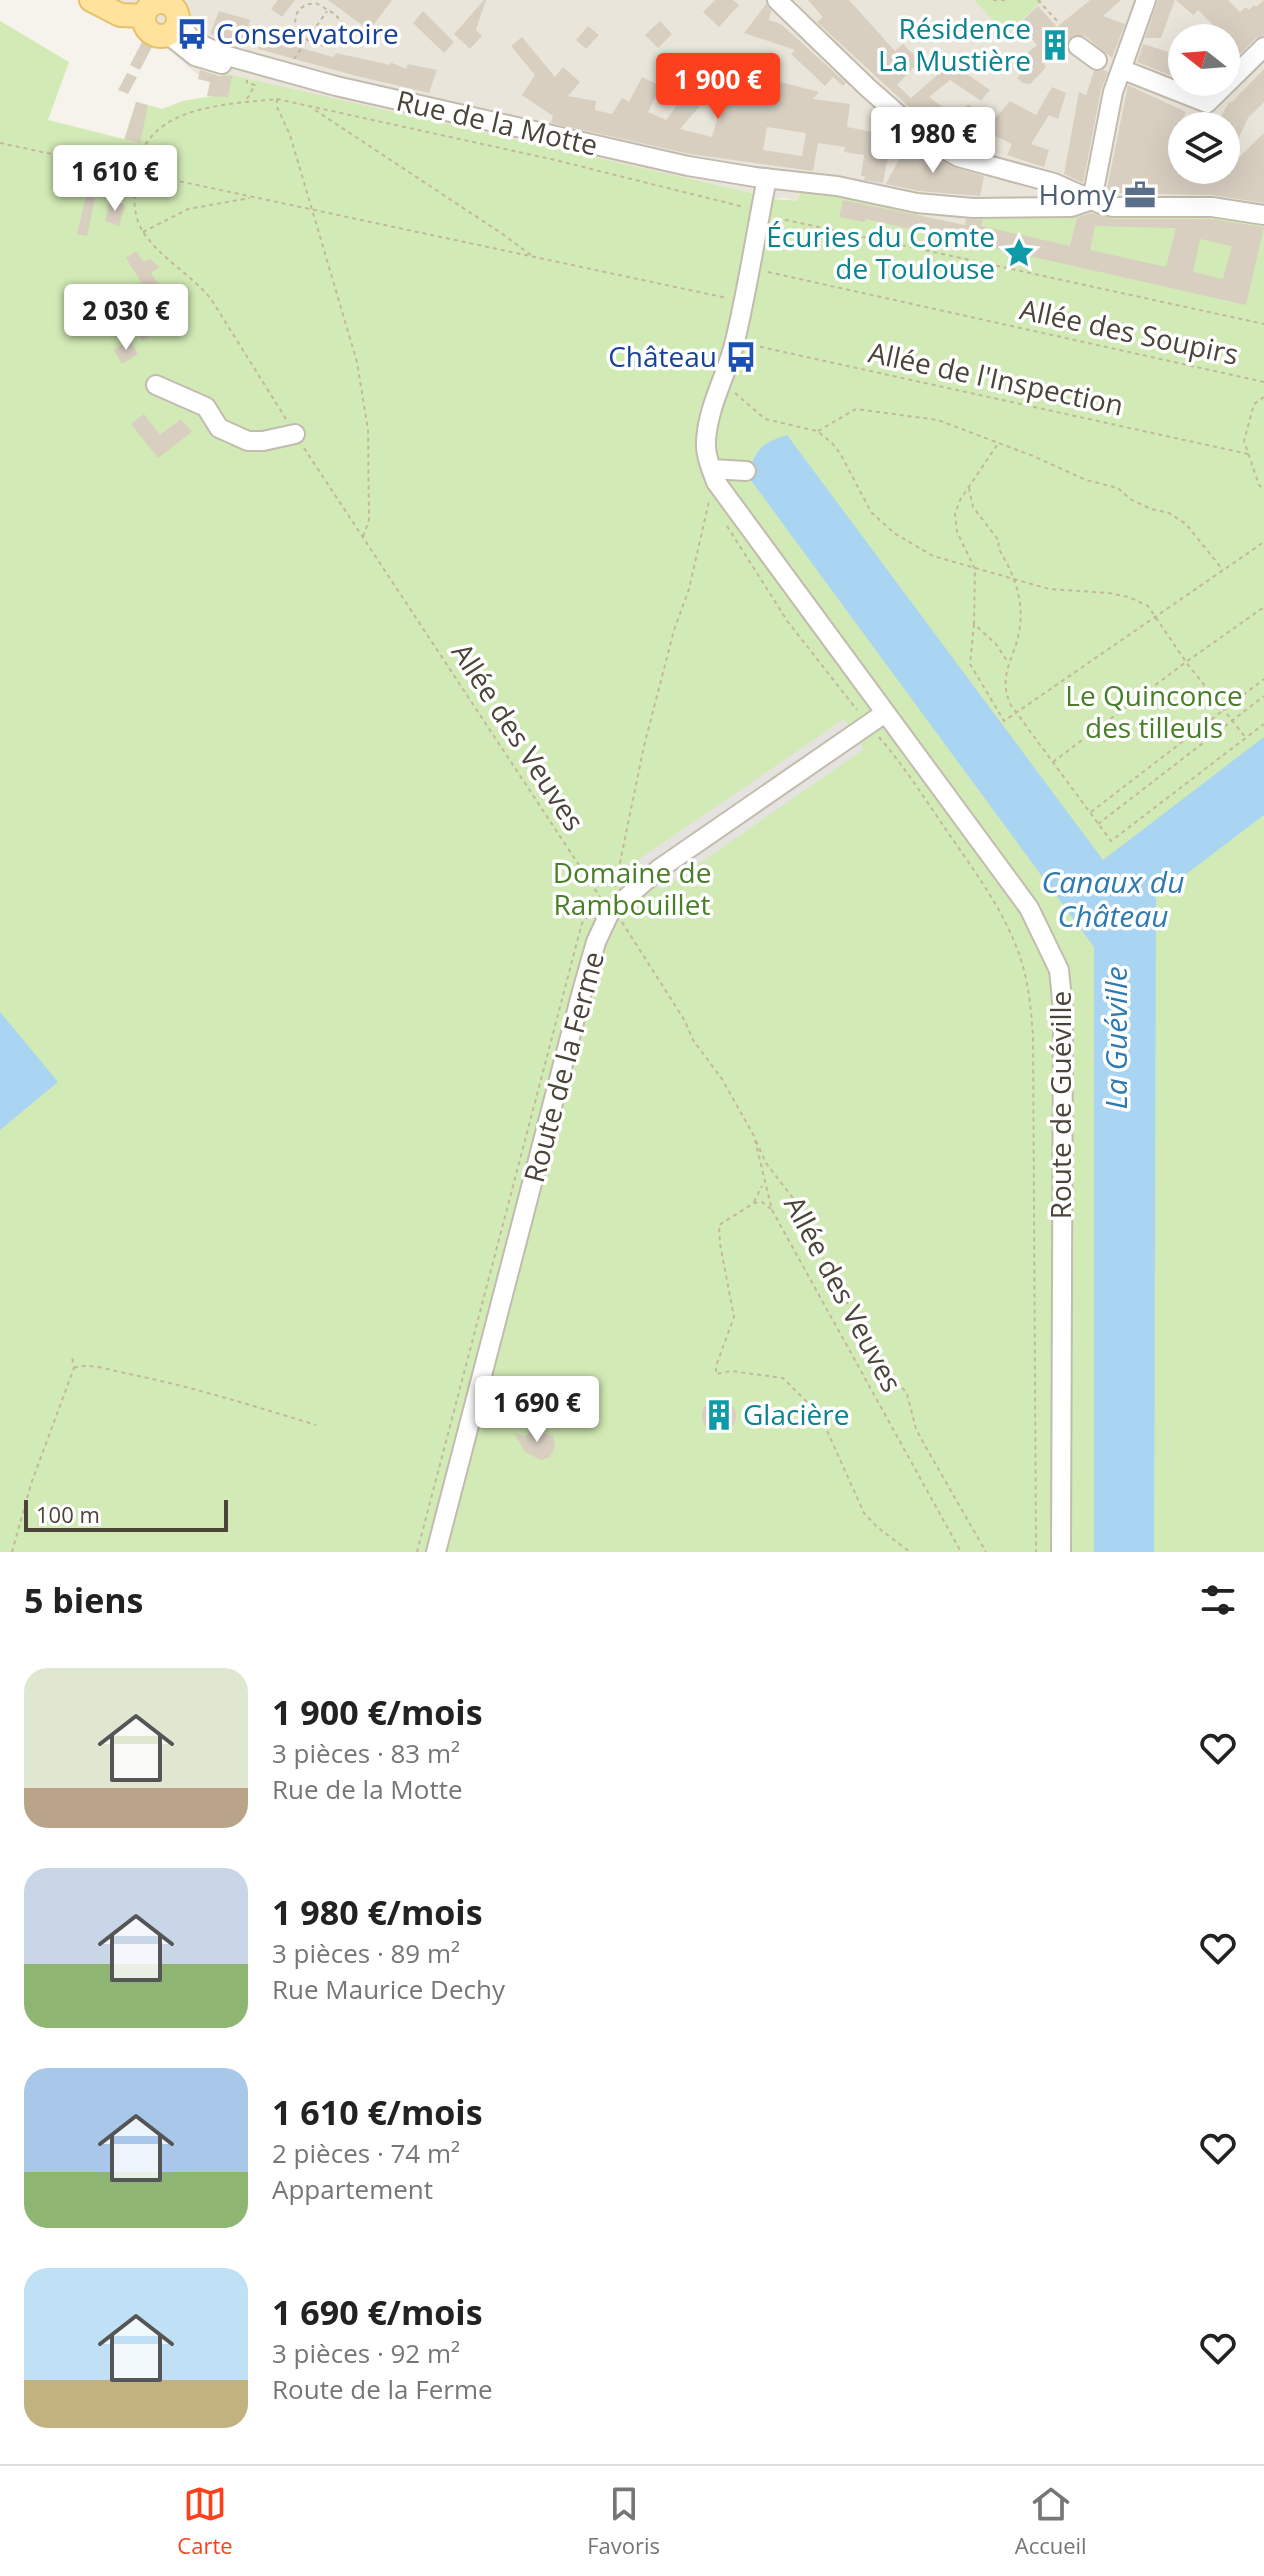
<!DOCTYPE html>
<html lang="fr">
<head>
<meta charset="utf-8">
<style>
	body { margin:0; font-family:"Open Sans",sans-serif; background:#f6f6f6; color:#222; height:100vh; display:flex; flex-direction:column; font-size:30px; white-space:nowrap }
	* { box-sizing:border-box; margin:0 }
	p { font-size:26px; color:#767676 }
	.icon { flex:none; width:44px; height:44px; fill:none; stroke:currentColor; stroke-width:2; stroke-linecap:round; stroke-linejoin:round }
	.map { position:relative; height:1552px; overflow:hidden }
	.side { display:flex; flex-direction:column; background:#fff; flex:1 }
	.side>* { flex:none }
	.needle { width:52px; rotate:287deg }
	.buttons { position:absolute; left:1168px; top:24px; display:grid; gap:16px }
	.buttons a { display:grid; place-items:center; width:72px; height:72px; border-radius:50%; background:#fff; box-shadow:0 8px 32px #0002; font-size:40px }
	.scale { position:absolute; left:24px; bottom:20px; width:204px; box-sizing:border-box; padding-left:8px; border:4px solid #4b4439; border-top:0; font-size:22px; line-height:28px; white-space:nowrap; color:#4b4439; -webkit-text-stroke:6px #fff; paint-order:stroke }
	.price { position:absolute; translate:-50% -68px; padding:0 18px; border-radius:8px; background:#fff; color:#222; font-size:26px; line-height:52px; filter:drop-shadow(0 2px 4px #0008) }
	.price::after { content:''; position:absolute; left:50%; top:48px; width:24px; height:18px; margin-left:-12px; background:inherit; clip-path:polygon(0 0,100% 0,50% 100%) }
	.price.on { background:#fc3f1d; color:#fff }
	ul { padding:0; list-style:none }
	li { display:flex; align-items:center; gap:24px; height:200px; padding:0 24px }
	li span { display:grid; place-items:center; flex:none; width:224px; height:160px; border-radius:24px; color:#555 }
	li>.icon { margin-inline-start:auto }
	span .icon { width:96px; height:96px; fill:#fffc; stroke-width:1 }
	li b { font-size:34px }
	h2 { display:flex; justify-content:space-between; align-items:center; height:96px; padding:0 24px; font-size:34px }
	.tabs { display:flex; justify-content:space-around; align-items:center; height:112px; border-top:2px solid #e0e0e0; background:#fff; font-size:22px; color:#767676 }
	.tabs a { display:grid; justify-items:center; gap:4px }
	.tabs .on { color:#fc3f1d }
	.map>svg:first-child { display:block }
</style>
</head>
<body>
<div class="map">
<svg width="1264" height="1552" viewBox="0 0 1264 1552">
	<rect width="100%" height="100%" fill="#f6f3ec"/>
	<path fill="#eae5da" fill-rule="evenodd" d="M105 0H1264V227L1216 211 967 214 965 225 869 203V201H797L783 198 768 200 756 198 752 193 197 74 122 10ZM1182 38H1226V82H1182ZM1182 126H1226V170H1182Z"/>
	<path fill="#d2eab5" d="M974 0H1043L1006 34Z
		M0 21 69 62 48 120 124 139 136 102 162 109 183 101 218 95 222 73 752 193 756 198C770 201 782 198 797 201L802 191H831L869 200V203L965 225 967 214 1216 211 1264 227V1552H0Z"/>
	<path fill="#e5e3e0" d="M844 719 864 749 661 890 638 860Z"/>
	<path fill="#a9d4f2" d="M787 435 1103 860 1264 737V815L1156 897 1154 1552H1094V947L750 479 747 465 752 463C759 445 769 441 787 435Z
		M0 1012 58 1082 0 1130Z"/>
	<path fill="#d8cfc1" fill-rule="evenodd" d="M278 0H295L282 17 271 9Z
		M328 0H392L372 27 369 24 366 28Z
		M484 0H486L476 30 482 36 470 49 454 34Z
		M715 0H733L739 5 719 27 703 12Z
		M808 0H849L895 51 903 44 920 61 897 85 911 98 951 63 990 90 981 101 950 80 929 97 957 117 968 104 992 122 1010 101 1036 115 1052 87 1066 93 1058 119 1049 115 1031 144 1049 150 1044 167 1007 155 1012 144 989 133 983 151 963 146 933 129 817 22 823 17Z
		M1090 0H1121L1103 16 1125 24 1112 58 1085 36 1074 35 1068 40 1067 50 1063 53 1060 49 1044 64 1046 67 1043 71 1030 84 1023 83 1017 78 1021 74 1018 71V61L1037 45 1019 24 1038 6 1057 27Z
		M1158 0H1175L1161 38H1145Z
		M1176 0H1228L1240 12 1246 7 1249 10 1254 5 1256 7 1264 0V35L1256 38 1226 68V38L1198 10 1193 15Z
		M766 4 771 11 769 20 781 24 846 83 843 86 833 77 825 86 791 54 795 50 744 33Z
		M219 11 250 20 243 44 210 34Z
		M423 11 454 42 444 53 413 23Z
		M660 21 672 34 658 48 645 35Z
		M588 26 599 35 586 49 576 40Z
		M522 37 555 77 563 67 580 82 568 96 596 101 595 110 612 114 622 98 629 102 642 77 661 86 648 112 666 120 687 92 690 94 698 79 708 82 706 90 712 92 680 129 712 137 724 95 752 103 761 77 819 92 813 99 850 104 847 127 873 132 874 125 893 129 883 183 864 180 865 176H861L864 155 844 152 845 147 818 143 813 171 690 154 551 123 553 116 522 95 535 75 511 46ZM767 127 806 133 802 156 763 150Z
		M266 38 333 57 336 53 390 65V62L406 69 408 64 437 70 429 93 353 75 258 49Z
		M143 40 153 45 140 70 130 65Z
		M1143 44 1182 56V80L1137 62Z
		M1264 69V102L1248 118 1226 165V126H1216L1229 102 1231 103Z
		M200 70 219 76H232L228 97 207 96 210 82 198 79Z
		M1104 70 1108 72 1101 90 1083 183 1064 174 1079 92 1086 95 1094 71Z
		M127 73 137 77 128 94 118 90Z
		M1128 85 1186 112 1182 120V170L1228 174 1229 167 1264 133V203L1212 195 1106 193Z
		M136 102 148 105 140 143 125 139Z
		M909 140 920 149 952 167 984 176 980 196 919 191 886 184Z
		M86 196 95 198 87 236 77 234Z
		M110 200 125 205 119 226 105 221Z
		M843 200 965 225 966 219 983 220 981 226 1070 246 1077 218 1091 213 1113 219H1211L1264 227 1246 305 866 219 865 222 839 217ZM1095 226 1176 228 1166 267 1090 250ZM1200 239 1232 246 1223 279 1193 272Z
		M136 251 144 262 150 259 159 267 151 273 167 299 173 295 183 312 171 318 173 321 143 341 124 313 149 295 126 258Z
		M130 340 138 354 122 364 114 350Z
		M144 414 160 435 181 419 192 432 158 458 131 424Z
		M702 1416a17 17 0 1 1 34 0a17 17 0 1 1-34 0Z
		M533 1429 553 1436 555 1447 550 1457 541 1460 525 1452 514 1433 525 1436Z"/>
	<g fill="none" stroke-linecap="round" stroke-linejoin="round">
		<defs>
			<path id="minor" d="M777 0 867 87 926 139 958 157 1054 183 1101 204 1113 207H1212L1264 215
				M178 23 193 41 224 55 336 86 688 166 755 177 837 186 917 203 973 208 1071 207 1092 200
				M169 35 195 56 222 64
				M1078 46 1097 60
				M1131 73 1207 103 1264 47
				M767 178C756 232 748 287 735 341 727 375 708 405 706 441 705 455 711 468 716 482L1029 908 1059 970 1063 1009 1061 1552
				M1092 200 1113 92 1146 0
				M156 385 206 407 219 428 248 441H263L295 434
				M711 469 746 471
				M436 1552 581 995 596 942 610 912 659 869 885 713"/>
			<path id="major" d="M91 0 120 15 144 16
				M144 19a17 17 0 1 1 34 0a17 17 0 1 1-34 0Z"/>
		</defs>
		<use href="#minor" stroke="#c2bbae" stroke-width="22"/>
		<use href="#major" stroke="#e6c16a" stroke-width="26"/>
		<path stroke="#c4b79f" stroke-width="2" stroke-dasharray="4 4" stroke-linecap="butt" d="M993 0H1008
			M1038 0 1059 23
			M316 3 335 14 342 23 338 36 326 46C320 45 312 43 307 40 288 26 293 4 316 3Z
			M294 59 327 11
			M247 99 255 85 247 83V80
			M277 99V107L290 135 357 362 368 430 369 520 363 537
			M315 110 504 235 532 256
			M0 143 727 298
			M777 218 1264 324
			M143 232 188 209 250 198
			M768 272 1264 382
			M752 345 1248 454
			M735 393 765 419 817 431 832 443 840 453 871 512 894 533 933 556 1049 589 1109 593 1129 597 1148 606 1186 662 1246 738
			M1264 397 1254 404 1244 441 1259 485 1264 489
			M286 419 211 299C192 275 157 256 142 230 133 214 134 199 135 182 138 106 219 105 277 99L555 160 744 207
			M818 431 856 409 938 420 1033 456 1086 480 1118 488 1130 499 1151 509 1169 513 1186 524 1223 570
			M997 445 960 500 955 514 957 532 975 569 974 624 996 644 1007 661
			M304 448 600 897
			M969 488 973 507 999 541 998 548C1014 573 1025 602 1019 632 1014 661 998 672 1010 704L1111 841 1264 724
			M727 526 788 622 857 710
			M974 624 970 664 1004 721 1264 542
			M879 737C904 766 925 799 947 831 975 872 1007 914 1022 963 1029 986 1031 1011 1033 1035L1036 1552
			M1053 762 1186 662 1264 607
			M1091 812 1264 679
			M1098 824 1264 696
			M615 887 644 746 674 630 689 589 709 501
			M622 922 685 1021 693 1040 722 1079 754 1136 772 1210 961 1552
			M756 1141 766 1163 799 1206 818 1250 864 1334 907 1394 916 1429 924 1444 986 1552
			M754 1202 762 1186
			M771 1209 762 1202 754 1203 719 1225 720 1244 734 1317 716 1366V1374L731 1371 783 1378 820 1415 864 1513 877 1527 910 1552
			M74 1368C89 1362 113 1371 129 1374 193 1387 254 1406 316 1425
			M12 1552 31 1484 74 1368 72 1357
			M417 1552 582 923 590 914"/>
		<use href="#minor" stroke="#fff" stroke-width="18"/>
		<use href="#major" stroke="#ffe39c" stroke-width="22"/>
	</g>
	<defs>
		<symbol id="bus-bare" viewBox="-9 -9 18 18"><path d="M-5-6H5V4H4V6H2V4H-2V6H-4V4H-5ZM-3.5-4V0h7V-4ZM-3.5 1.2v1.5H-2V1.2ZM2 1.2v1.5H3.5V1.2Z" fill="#1a4fb4" stroke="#fff" stroke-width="2.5" paint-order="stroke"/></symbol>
		<symbol id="building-bare" viewBox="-9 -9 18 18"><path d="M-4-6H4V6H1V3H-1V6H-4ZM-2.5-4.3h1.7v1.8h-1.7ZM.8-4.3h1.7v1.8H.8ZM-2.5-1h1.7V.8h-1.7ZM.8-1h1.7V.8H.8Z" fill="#0f9aa8" stroke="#fff" stroke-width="2.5" paint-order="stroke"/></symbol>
		<symbol id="office-bare" viewBox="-9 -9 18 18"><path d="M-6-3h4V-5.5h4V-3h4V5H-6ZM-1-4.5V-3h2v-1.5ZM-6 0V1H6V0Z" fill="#5c6f8a" stroke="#fff" stroke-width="2.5" paint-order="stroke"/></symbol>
		<symbol id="sight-bare" viewBox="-9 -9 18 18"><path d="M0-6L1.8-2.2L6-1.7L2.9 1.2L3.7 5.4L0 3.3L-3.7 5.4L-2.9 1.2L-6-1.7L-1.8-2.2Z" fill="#0f9aa8" stroke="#fff" stroke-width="2.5" paint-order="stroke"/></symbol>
	</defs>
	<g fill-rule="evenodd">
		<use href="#bus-bare" x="170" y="12" width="44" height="44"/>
		<use href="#building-bare" x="1033" y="23" width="44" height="44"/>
		<use href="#office-bare" x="1118" y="173" width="44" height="44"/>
		<use href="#sight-bare" x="997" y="231" width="44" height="44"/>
		<use href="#bus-bare" x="719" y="335" width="44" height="44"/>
		<use href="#building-bare" x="697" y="1393" width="44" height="44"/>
	</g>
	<g text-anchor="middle" stroke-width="7" stroke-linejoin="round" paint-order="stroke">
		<g font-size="28" fill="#0d838f" stroke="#fff" text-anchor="end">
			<text x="1031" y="39">Résidence<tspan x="1031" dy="32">La Mustière</tspan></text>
			<text x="995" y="247">Écuries du Comte<tspan x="995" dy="32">de Toulouse</tspan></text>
			<text x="743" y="1425" text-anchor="start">Glacière</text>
		</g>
		<g font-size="28" fill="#164399" stroke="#fff" text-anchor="start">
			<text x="216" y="44">Conservatoire</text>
			<text x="717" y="367" text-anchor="end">Château</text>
		</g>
		<g font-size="28" fill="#4b4439" stroke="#fff">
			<text transform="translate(497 123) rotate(13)" y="10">Rue de la Motte</text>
			<text transform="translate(1129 332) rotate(12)" y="10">Allée des Soupirs</text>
			<text transform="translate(996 379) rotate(12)" y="10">Allée de l'Inspection</text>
			<text transform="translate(518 737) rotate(57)" y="10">Allée des Veuves</text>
			<text transform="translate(564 1067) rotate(-75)" y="10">Route de la Ferme</text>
			<text transform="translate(1061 1105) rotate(-90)" y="10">Route de Guéville</text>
			<text transform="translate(843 1294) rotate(62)" y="10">Allée des Veuves</text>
		</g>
		<g font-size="28" fill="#4e5e75" stroke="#fff" text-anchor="end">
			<text x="1116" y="205">Homy</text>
		</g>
		<g font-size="28" fill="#4a7f2a" stroke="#fff">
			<text x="1154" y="706">Le Quinconce<tspan x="1154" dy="32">des tilleuls</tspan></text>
			<text x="632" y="883">Domaine de<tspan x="632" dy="32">Rambouillet</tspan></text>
		</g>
		<g font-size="30" font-style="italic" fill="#2e7ab2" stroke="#fff">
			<text x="1113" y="893">Canaux du<tspan x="1113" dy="34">Château</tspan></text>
			<text transform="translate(1117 1038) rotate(-90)" y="10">La Guéville</text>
		</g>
	</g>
</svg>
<div class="buttons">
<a><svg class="needle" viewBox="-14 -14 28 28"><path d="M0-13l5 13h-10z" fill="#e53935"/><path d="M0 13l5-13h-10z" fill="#767676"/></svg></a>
<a><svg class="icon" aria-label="layers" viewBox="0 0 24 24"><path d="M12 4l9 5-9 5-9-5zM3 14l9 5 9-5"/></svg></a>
</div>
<div class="scale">100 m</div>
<b class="price on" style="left:718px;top:121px">1 900 €</b>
<b class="price" style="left:933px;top:175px">1 980 €</b>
<b class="price" style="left:115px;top:213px">1 610 €</b>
<b class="price" style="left:126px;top:352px">2 030 €</b>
<b class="price" style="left:537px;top:1444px">1 690 €</b>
</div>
<section class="side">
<h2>5 biens<svg class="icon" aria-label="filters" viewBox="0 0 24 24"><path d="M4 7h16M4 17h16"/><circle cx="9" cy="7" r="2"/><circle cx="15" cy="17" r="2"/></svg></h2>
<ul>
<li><span style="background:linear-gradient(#dfe7d0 75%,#b9a48a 0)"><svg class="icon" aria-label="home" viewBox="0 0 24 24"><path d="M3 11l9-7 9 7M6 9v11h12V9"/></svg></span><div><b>1 900 €/mois</b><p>3 pièces · 83 m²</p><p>Rue de la Motte</p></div><svg class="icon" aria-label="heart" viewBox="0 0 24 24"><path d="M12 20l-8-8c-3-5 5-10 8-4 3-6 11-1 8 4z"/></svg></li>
<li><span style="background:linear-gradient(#c9d6e8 60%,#8fb573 0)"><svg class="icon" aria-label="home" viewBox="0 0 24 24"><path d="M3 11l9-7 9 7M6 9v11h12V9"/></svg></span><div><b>1 980 €/mois</b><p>3 pièces · 89 m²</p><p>Rue Maurice Dechy</p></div><svg class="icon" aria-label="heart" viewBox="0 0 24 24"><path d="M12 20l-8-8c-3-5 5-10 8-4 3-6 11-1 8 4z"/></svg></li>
<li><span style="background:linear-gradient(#a9c7e8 65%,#8fb573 0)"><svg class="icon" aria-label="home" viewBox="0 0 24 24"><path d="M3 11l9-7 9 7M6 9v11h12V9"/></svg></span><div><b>1 610 €/mois</b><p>2 pièces · 74 m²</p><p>Appartement</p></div><svg class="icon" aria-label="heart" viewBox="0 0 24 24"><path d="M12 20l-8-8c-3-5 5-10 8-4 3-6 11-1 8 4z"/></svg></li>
<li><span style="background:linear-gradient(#bfe0f5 70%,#c2b280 0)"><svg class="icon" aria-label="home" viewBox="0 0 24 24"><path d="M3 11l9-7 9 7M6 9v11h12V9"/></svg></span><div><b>1 690 €/mois</b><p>3 pièces · 92 m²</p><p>Route de la Ferme</p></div><svg class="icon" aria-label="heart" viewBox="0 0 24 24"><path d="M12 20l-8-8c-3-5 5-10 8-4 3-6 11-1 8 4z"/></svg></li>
</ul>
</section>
<nav class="tabs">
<a class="on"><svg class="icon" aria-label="map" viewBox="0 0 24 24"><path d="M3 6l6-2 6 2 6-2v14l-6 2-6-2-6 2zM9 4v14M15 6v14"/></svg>Carte</a>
<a><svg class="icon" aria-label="saved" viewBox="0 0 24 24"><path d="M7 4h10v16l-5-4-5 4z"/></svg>Favoris</a>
<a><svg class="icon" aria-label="home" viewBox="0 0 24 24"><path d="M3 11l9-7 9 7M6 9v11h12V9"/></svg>Accueil</a>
</nav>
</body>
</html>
